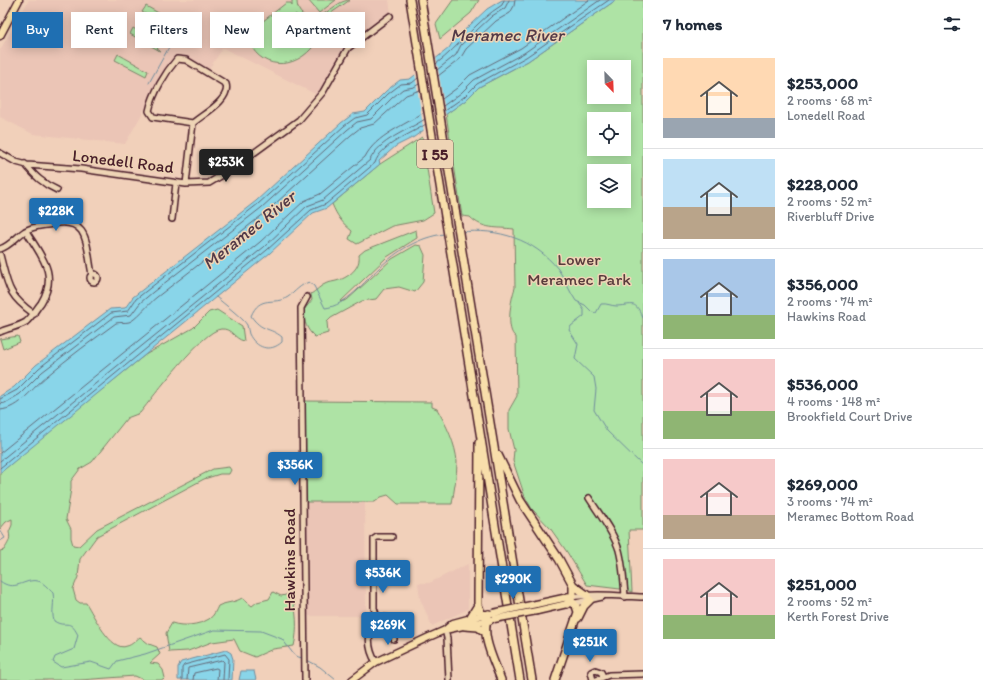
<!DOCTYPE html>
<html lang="en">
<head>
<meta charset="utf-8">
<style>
	body { margin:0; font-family:Itim,sans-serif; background:#f2f2f3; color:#1f2937; height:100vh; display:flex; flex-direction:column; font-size:15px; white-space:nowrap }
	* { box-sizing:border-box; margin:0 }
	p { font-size:13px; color:#747a83 }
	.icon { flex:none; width:22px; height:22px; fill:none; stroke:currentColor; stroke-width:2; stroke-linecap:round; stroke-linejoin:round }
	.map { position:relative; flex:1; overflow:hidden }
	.sheet { display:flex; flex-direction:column; background:#fff; width:340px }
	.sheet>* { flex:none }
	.guide { position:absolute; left:12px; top:12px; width:380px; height:36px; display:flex; gap:8px }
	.needle { width:26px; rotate:157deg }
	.tools { position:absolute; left:587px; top:60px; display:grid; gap:8px }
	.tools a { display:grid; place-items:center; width:44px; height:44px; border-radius:0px; background:#fff; box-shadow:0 2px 10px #0003; font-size:20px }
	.price { position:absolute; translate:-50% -34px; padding:0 9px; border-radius:4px; background:#1f6fb2; color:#fff; font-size:13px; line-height:26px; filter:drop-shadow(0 1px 2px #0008) }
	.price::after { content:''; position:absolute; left:50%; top:24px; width:12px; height:9px; margin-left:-6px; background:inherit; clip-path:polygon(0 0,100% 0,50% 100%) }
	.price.active { background:#222; color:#fff }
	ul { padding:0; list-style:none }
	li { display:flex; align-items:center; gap:12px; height:100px; padding:0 20px }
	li+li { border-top:1px solid #e0e1e3 }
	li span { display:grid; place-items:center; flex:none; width:112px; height:80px; border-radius:0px; color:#555 }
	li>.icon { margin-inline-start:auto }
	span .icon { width:48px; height:48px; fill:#fffc; stroke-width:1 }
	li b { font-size:17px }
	h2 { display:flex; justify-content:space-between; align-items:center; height:48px; padding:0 20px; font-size:17px }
	.tag { padding:0 14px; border-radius:0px; background:#fff; box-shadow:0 2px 10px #0003; font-size:14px; line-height:36px }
	.tag.active { background:#1f6fb2; color:#fff }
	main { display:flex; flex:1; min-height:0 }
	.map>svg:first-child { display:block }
</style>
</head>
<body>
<main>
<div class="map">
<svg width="643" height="680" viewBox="0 0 643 680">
	<rect width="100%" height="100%" fill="#f1d0ba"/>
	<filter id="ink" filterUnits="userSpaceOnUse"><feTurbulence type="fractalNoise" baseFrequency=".025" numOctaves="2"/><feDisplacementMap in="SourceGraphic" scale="8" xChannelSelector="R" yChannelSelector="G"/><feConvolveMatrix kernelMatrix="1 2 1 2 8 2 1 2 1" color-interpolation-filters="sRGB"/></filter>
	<g filter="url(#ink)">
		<path fill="#ebc5b6" d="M29 0H389L391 13 380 18 347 44 317 95 223 48 209 69 185 56 175 55 125 144 33 134 0 117V50Z
			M306 502H365L366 616H306Z
			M468 564V609L432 626 420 599 418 583H429Z"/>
		<path fill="#aee3a5" stroke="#7c8168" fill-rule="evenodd" d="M292 0H297C297 6 298 10 302 14 319 28 334 0 350 0L318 22H307L295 14 314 41 312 48C289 74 252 67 246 31L255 22 258 25 286 3H291L292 6Z
			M308 0H336L319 13Z
			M453 0H479L471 13 440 39 436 24Z
			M616 0H643V530H629L632 592 628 590 627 587 620 589 587 585 567 552 550 528 532 509 525 497 513 461 514 450 509 429V410L517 396 516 337C505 331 511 298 515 288L514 229C497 227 483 230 470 217L462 216 446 114 466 100 479 87 528 61ZM594 67H624V97H594ZM594 119H624V149H594ZM594 171H624V201H594Z
			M146 6 171 20 166 26 142 12Z
			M133 28 163 45 161 44 157 49 160 51 130 34Z
			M118 54 148 71 146 76 115 60Z
			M422 137 434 213 423 220 392 226 357 244 349 239 352 231C342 223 337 216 332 204L380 164Z
			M416 230 417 238 387 257 340 302 347 300 392 259 416 245 421 246 425 255 423 282 415 292 399 287 384 289 376 299 362 301 331 318 327 322 328 333 315 337C306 329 305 323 303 311L312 300 311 294C316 291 321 285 327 283 330 282 333 282 336 281 348 278 361 268 359 255L365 250Z
			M217 310 242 326 244 341C234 339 232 328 221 329 203 330 153 397 140 413L127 418 92 462 80 469 71 481V489L66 519 71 529V538L73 545 79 546 97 529 213 469 229 467 231 470 229 474H220L204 479 97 536 80 559 78 577 73 589 76 600 80 603H86C93 614 111 653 127 646 132 645 136 640 140 637L149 644 157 647 160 654 150 663 158 664 163 670 165 678 163 680H144L135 676 80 680H0V551L4 550C8 543 11 540 9 532L12 525V519L6 522 0 529V473L35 443 145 355 193 328 209 312Z
			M18 336 20 342 3 349 0 339Z
			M304 401 432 402V407L437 409C446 424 456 445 457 462 457 476 454 490 452 504H398L388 495 381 497 375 502H306Z
			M273 592 281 596 291 594C297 609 298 630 294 646L273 649 255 657 240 651 234 639 212 642 188 651 169 652 166 633 172 623C183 627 199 625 209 619 214 616 216 610 218 606 226 602 234 603 242 598L252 606 257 602 269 599Z"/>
		<path fill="#89d5e9" stroke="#708c9d" d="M502 0H616L528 61 479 87 466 100 414 137 396 146 379 161 380 164 327 208 313 213 270 253 0 473V396L14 387 36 365 110 309 125 308 133 297 256 201 341 123 353 114 365 112 386 91 400 80 410 79 449 48 454 40 487 9Z
			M226 650 231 653 233 659 232 680H178V667L181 662Z
			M241 671H254L256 680H239Z"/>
		<path fill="#f1d0ba" d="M436 56 446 117 424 133 415 73Z"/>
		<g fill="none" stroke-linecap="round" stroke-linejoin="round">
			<path stroke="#636877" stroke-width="1" d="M436 64C460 46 476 21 502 5L504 0
				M437 70 456 55 461 45 492 16 505 8 509 0
				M438 76 460 59 466 49 496 21 510 13 514 6 515 0
				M442 99 457 88 470 75 521 48 589 0
				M443 106 461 93 474 80 524 53 600 0
				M444 111 464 97 477 84 526 57 609 0
				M0 399 17 390 39 368 111 313 128 311 136 299 150 288 258 204 344 126 355 118 367 115 388 94 401 84 412 83 418 78
				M0 404 5 403 20 394 42 372 114 317 131 315 140 303 153 292 261 208 347 130 357 122 371 119 392 98 403 89 414 87 419 84
				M0 410C19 409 33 387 47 376 69 357 93 340 116 323 120 322 125 323 129 322 135 321 150 302 157 297L265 213 351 135 360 128 374 124 406 95 420 90
				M0 453 260 242 304 201 320 194 365 157C376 135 404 126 424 112
				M0 461 264 247 307 206 323 200 370 160C379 140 407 131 425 119
				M0 468 267 250 311 210 326 204 375 163C381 144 410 135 426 124
				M182 680V668L184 665 225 654 229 659 228 680
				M187 680 188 668 222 660 224 662 223 680
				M193 680 194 673 216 668 218 669 217 680"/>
			<path stroke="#708c9d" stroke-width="1" d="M183 19 187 13
				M178 30 183 20
				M173 38 177 31
				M149 83 173 40
				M461 232C498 228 534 239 558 269 565 279 569 291 576 301L585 305 592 312 596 313 601 304C607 303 611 306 617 306 634 305 635 300 643 318
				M216 297C223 303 244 319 247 325 248 328 248 331 249 334 256 348 270 353 282 342V337C270 327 262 332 251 316 260 294 274 306 288 297 295 292 300 285 309 282L314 286 325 308C346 306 365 281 379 268 397 251 419 237 444 234
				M579 303 584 310V316L571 326 569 330 578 344 575 359 594 377 596 389 594 410 607 431 643 466
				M0 530 5 538 0 541
				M0 581C15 593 24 578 38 581 43 582 49 589 53 593 55 603 51 611 54 621 66 629 69 617 78 635L74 649 55 657 53 662 61 667 91 662 111 669 117 661 145 654 214 630 261 631 282 639 295 656 302 658
				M307 660 320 667 336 680"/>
			<defs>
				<path id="minor" d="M177 59 186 60 226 84C231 100 203 114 193 123L153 117 149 111C153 93 165 73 177 59Z
					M0 153 16 162 27 165 81 169 186 184 209 183 229 171 299 120 323 92 348 48 390 16
					M25 164C35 176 43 184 57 190
					M186 184 193 123
					M172 219 176 183
					M0 249C10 246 16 237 25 231 33 226 43 226 52 224 91 216 86 248 92 274
					M0 255C8 285 7 295 34 314
					M90 278a4 4 0 1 1 8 0a4 4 0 1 1-8 0Z
					M0 332C8 328 18 327 26 322 32 317 36 309 41 303 59 274 41 256 26 231
					M589 498C599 514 613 531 619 550 623 565 624 581 625 597
					M392 537H377L374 539V608L377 617 389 618 392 621 394 639
					M571 597C594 593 619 596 643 597
					M571 604 602 597
					M445 630 447 638 449 680
					M376 662C367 648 367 631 377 617
					M305 680 301 308 307 297
					M593 680 591 672 595 670 601 672 603 676
					M596 680 609 675 643 674"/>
				<path id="major" d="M0 36 19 0
					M536 604 568 597
					M537 611 567 604
					M445 630 453 623 486 614
					M352 680 376 662 429 637 445 630 490 620"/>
				<path id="highway" d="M410 0 520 680
					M421 0 532 680
					M479 443 478 605 481 613 490 620
					M498 455 520 500 559 559 573 585V594L567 604
					M573 585 587 595
					M489 614C479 634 494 660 501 680
					M470 618 478 605
					M578 618 584 606 590 600
					M465 626 478 627 485 632
					M555 680 578 612 576 606 568 597"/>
			</defs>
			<use href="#minor" stroke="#4a1f2b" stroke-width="8"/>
			<use href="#major" stroke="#4a1f2b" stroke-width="9"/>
			<use href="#highway" stroke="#4a1f2b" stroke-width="10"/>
			<use href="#minor" stroke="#eed4b5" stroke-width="5"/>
			<use href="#major" stroke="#f8deab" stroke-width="6"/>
			<use href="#highway" stroke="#f8deab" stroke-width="7"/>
			<defs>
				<path id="major-bridge" d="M493 613 536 604
					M494 619 537 611"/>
			</defs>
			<use href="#major-bridge" stroke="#4a1f2b" stroke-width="9" stroke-linecap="butt"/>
			<use href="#major-bridge" stroke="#f8deab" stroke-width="6"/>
		</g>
	</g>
	<g text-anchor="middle" stroke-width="3" stroke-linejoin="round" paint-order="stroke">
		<rect fill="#eed4b5" stroke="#7b5554" stroke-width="1" x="417" y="140" width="36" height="28" rx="3"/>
		<g font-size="16" font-weight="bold" fill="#4a1f2b">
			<text x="435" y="160">I 55</text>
		</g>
		<g font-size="17" fill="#4a1f2b" stroke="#eed4b5">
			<text transform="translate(123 161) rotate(7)" y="6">Lonedell Road</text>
			<text transform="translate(289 560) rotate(-90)" y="6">Hawkins Road</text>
		</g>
		<g font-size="17" fill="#593c3d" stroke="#eed4b5">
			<text x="579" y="265">Lower<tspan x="579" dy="20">Meramec Park</tspan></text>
		</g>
		<g font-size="18" font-style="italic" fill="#533a48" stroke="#eed4b5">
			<text x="507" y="41">Meramec River</text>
			<text transform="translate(249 230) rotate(-39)" y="6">Meramec River</text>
		</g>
	</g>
</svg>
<div class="tools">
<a><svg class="needle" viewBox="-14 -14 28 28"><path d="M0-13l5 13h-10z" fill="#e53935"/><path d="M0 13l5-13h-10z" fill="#747a83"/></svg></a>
<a><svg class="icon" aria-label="locate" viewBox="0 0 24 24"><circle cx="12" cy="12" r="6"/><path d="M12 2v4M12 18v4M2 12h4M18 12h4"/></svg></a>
<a><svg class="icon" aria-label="layers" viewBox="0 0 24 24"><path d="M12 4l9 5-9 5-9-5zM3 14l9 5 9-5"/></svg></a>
</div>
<b class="price active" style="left:226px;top:183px">$253K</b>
<b class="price" style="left:56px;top:232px">$228K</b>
<b class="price" style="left:295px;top:486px">$356K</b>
<b class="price" style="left:383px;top:594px">$536K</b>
<b class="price" style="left:513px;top:600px">$290K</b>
<b class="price" style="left:388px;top:646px">$269K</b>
<b class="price" style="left:590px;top:663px">$251K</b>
<div class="guide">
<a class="tag active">Buy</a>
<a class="tag">Rent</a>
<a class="tag">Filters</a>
<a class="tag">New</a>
<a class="tag">Apartment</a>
</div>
</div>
<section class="sheet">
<h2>7 homes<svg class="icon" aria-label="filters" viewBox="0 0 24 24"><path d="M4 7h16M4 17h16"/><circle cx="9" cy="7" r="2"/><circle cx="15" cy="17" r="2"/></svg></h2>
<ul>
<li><span style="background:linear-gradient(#ffd9b3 75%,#9aa5b1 0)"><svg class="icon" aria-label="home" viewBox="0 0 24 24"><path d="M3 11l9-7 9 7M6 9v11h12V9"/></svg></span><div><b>$253,000</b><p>2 rooms · 68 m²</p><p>Lonedell Road</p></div></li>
<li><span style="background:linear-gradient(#bfe0f5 60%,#b9a48a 0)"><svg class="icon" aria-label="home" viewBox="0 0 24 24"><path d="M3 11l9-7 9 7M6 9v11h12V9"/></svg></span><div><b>$228,000</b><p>2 rooms · 52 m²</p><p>Riverbluff Drive</p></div></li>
<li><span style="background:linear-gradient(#a9c7e8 70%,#8fb573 0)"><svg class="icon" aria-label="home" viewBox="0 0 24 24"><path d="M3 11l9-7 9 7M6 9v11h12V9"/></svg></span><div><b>$356,000</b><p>2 rooms · 74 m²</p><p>Hawkins Road</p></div></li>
<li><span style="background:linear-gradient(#f6c9c9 65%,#8fb573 0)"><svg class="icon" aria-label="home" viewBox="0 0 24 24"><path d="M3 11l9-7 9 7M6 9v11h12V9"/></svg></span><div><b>$536,000</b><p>4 rooms · 148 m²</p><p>Brookfield Court Drive</p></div></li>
<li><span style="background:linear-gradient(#f6c9c9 70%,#b9a48a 0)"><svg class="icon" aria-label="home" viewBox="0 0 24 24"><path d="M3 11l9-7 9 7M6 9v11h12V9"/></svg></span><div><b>$269,000</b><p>3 rooms · 74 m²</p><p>Meramec Bottom Road</p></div></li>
<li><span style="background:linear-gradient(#f6c9c9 70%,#8fb573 0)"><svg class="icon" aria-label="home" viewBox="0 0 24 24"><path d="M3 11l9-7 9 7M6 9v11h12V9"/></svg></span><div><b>$251,000</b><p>2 rooms · 52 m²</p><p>Kerth Forest Drive</p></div></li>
</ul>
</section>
</main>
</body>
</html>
